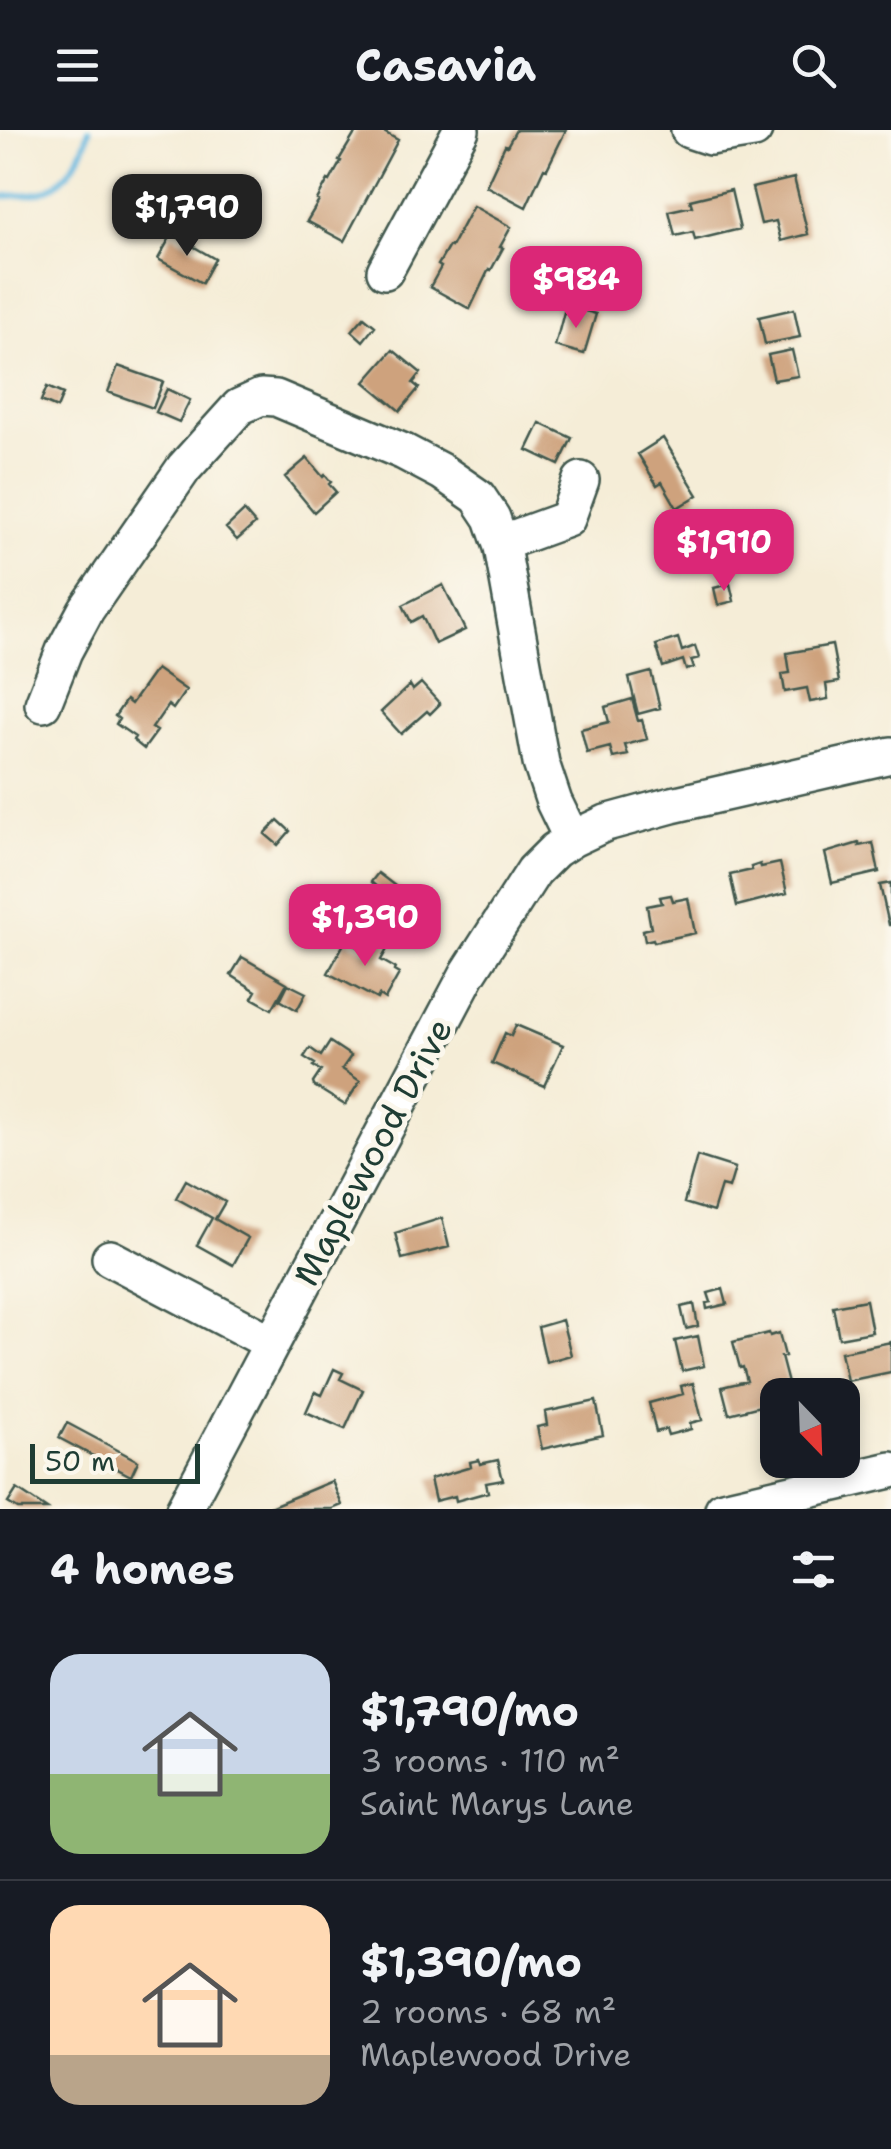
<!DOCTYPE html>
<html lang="en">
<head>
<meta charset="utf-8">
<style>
	body { margin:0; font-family:"Shantell Sans",sans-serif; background:#20242c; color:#f1f3f6; height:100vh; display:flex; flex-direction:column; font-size:38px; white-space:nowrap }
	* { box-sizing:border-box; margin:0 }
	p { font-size:32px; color:#9ea1a6 }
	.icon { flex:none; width:55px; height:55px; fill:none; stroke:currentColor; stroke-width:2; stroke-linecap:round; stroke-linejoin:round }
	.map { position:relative; height:1379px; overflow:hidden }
	.side { display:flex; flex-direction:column; background:#171b24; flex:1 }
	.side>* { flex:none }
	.needle { width:65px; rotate:157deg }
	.controls { position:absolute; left:760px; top:1248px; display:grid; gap:20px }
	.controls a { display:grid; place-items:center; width:100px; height:100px; border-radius:20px; background:#171b24; box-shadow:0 5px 15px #0003; font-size:50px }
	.scale { position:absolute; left:30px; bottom:25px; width:170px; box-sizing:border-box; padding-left:10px; border:5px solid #1f3d34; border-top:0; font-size:28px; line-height:35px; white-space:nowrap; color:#1f3d34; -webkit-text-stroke:8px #fbf7ec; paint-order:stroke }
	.price { position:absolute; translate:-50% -85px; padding:0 22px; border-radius:20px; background:#db2777; color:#fff; font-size:32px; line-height:65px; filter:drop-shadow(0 2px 5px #0008) }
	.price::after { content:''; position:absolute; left:50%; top:60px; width:30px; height:22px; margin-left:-15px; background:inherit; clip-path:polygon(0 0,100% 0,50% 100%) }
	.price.current { background:#222; color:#fff }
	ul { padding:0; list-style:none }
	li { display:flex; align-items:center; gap:30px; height:250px; padding:0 50px }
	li+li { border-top:2px solid #363941 }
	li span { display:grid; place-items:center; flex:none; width:280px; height:200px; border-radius:30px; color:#555 }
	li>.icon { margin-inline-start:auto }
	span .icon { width:120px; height:120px; fill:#fffc; stroke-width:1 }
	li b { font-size:42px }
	h2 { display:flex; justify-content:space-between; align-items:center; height:120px; padding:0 50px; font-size:42px }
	header { display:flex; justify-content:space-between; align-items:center; height:130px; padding:0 50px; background:#171b24; font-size:45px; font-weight:700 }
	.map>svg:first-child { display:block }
</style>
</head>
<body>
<header><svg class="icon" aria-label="menu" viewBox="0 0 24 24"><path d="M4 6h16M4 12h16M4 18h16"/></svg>Casavia<svg class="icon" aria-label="search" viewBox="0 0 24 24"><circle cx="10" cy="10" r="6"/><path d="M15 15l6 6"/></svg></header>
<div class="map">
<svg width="891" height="1379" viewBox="0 0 891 1379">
	<rect width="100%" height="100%" fill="#fbf7ec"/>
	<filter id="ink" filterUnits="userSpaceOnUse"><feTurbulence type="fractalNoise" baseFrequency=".01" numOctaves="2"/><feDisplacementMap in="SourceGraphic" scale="20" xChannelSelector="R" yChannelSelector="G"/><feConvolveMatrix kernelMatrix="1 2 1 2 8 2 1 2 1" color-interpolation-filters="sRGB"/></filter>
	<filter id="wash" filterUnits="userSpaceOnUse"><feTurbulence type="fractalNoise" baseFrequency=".0048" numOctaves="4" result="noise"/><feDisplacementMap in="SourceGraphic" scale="40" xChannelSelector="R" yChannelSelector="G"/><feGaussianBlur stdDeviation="2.25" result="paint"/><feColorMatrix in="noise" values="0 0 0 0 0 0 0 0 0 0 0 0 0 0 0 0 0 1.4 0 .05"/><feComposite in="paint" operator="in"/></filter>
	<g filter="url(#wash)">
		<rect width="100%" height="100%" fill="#f5edd7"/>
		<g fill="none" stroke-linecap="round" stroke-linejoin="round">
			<path stroke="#64b8e0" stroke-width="6" d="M0 67C13 65 28 66 41 62 66 54 83 25 89 0"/>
		</g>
		<g id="blocks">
			<path fill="#cea27d" d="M357 0H380L398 10 344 111 307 91 319 71 317 70 328 50 330 51 341 31 339 30Z
				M516 0H566L547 39 544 38 526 77 486 56 505 15 507 16Z
				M794 48 808 104 781 111 776 91 761 94 752 58Z
				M731 60 740 99 695 110 693 102 675 106 669 81 692 76 690 70Z
				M473 76 511 97 500 117 503 118 491 140 489 139 470 179 430 157 441 137 438 135 449 116 451 117Z
				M172 104 215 129 202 153 158 129Z
				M578 179 596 184 584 224 555 216 564 182 576 186Z
				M794 179 800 207 765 214 759 187Z
				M364 187 375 196 363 211 352 201Z
				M393 220 421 243 413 253 419 258 400 281 365 252Z
				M792 220 798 246 774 250 768 225Z
				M118 236 163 252 153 278 108 262Z
				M47 257 63 264 57 278 41 271Z
				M167 259 190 270 179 292 156 282Z
				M540 293 572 308 559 335 527 320Z
				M663 308 698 365 677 378 662 352 657 355 638 324Z
				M307 328 323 347 325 345 331 352 329 354 336 362 314 382 285 347Z
				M244 381 255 394 237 410 226 398Z
				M772 412 776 428 754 433 750 417Z
				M730 454 734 471 718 475 714 458Z
				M443 455 465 500 435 514 422 486 411 492 403 475Z
				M678 508 682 521 695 516 699 528 691 530 694 538 686 540 683 530 663 537 656 515Z
				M832 515 839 552 826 554 828 569 810 572 807 558 785 562 782 544 790 543 787 523Z
				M156 539 186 560 173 579 168 575 152 598 157 601 144 619 133 610 135 607 116 594 119 589 115 586 126 570 131 574Z
				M651 542 660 578 638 584 629 548Z
				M421 553 440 574 430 584 427 581 401 604 381 582 410 555 413 560Z
				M632 569 638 591 642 590 647 609 625 615 628 625 613 628 610 617 587 623 581 599 609 592 605 577Z
				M278 690 290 701 278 715 265 704Z
				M859 713V716L873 713 879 742 832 753 825 723Z
				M780 733 787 763 737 776 730 745 752 740 751 737 760 734 761 737Z
				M378 743 420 775 403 797 369 769 378 758 371 752Z
				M891 753V795H889L880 755Z
				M315 761 335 772 328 784 307 773Z
				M671 765 673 771 688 768 695 803 654 812 653 809 645 811 643 800 651 798 647 776 662 773 660 767Z
				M375 808 389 816 381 830 395 838 394 841 399 844 385 869 379 865 377 869 328 843 346 810 367 822Z
				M242 827 287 853 272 879 252 868 256 861 231 845Z
				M288 854 306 863 297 880 280 870Z
				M516 895 563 915 544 956 492 933 505 903 511 906Z
				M330 912 351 926 342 939 360 951 345 975 314 956 313 953 321 941 313 936 315 934 304 927 310 918 321 926Z
				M697 1026 735 1038 729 1058 721 1056 713 1082 684 1073Z
				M186 1050 225 1072 215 1089 248 1108 233 1135 197 1115 212 1088 176 1068Z
				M442 1088 449 1117 402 1129 395 1103Z
				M723 1159 727 1174 707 1179 706 1173 711 1172 708 1163Z
				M866 1170 872 1202 839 1208 833 1176Z
				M694 1174 698 1196 686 1199 681 1177Z
				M562 1190 571 1225 546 1232 538 1197Z
				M769 1203 770 1206 779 1203 785 1226 781 1227 791 1265H778V1273L773 1274 774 1278 761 1282 760 1276 729 1284 722 1257 747 1251 743 1237 740 1238 733 1212Z
				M698 1206 704 1236 682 1241 675 1211Z
				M891 1212V1242L847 1251 841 1222Z
				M334 1239 343 1243 340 1249 363 1260 345 1299 306 1282 315 1262 322 1265Z
				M693 1253 702 1290 690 1293 691 1299 668 1305 666 1299 656 1302 649 1273 683 1264 681 1256Z
				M596 1271 603 1305 542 1319 537 1297 547 1295 545 1282Z
				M67 1293 138 1331 131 1346 59 1308Z
				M479 1330 480 1334 498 1330 503 1350 486 1353 488 1362 456 1371 455 1366 435 1371 430 1349 471 1337 470 1332Z
				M332 1351 342 1375 332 1379H265Z
				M17 1359 47 1379H18L8 1373Z"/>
		</g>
	</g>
	<g filter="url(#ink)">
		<use href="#blocks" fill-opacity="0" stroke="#3f574c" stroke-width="2.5"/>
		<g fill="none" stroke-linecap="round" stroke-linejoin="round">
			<defs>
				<path id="minor" d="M689 0 710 7 754 0
					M385 141 461 0
					M501 413 567 389 581 350
					M43 574 64 521 86 480 184 338 239 277 261 267 276 268 404 322 442 342 478 367 492 388 502 417 541 633 554 672 572 709
					M110 1128 272 1213
					M184 1379 467 845 534 741 555 720 572 709 606 693 672 675 891 625
					M723 1379 891 1340"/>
			</defs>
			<use href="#minor" stroke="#3f574c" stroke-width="40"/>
			<use href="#minor" stroke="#fff" stroke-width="35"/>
		</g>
	</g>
	<g text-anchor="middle" stroke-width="10" stroke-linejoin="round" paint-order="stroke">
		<g font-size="35" fill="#1f3d34" stroke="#fbf7ec">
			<text transform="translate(373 1022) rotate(-62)" y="12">Maplewood Drive</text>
		</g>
	</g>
</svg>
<div class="controls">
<a><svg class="needle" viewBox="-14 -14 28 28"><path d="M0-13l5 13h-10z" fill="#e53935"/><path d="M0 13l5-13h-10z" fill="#9ea1a6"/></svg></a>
</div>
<div class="scale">50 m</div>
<b class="price current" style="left:187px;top:129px">$1,790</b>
<b class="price" style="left:576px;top:201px">$984</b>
<b class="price" style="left:724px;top:464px">$1,910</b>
<b class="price" style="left:365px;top:839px">$1,390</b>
</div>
<section class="side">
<h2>4 homes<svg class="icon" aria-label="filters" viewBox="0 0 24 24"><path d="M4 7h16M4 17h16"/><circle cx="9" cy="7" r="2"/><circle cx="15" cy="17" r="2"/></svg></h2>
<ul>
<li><span style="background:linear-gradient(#c9d6e8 60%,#8fb573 0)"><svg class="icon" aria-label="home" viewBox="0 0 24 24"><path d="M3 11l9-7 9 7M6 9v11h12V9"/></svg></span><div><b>$1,790/mo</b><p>3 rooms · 110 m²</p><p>Saint Marys Lane</p></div></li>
<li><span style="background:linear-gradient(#ffd9b3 75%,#b9a48a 0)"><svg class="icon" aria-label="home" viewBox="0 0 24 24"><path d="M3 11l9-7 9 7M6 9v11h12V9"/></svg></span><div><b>$1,390/mo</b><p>2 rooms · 68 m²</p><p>Maplewood Drive</p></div></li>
</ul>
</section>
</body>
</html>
